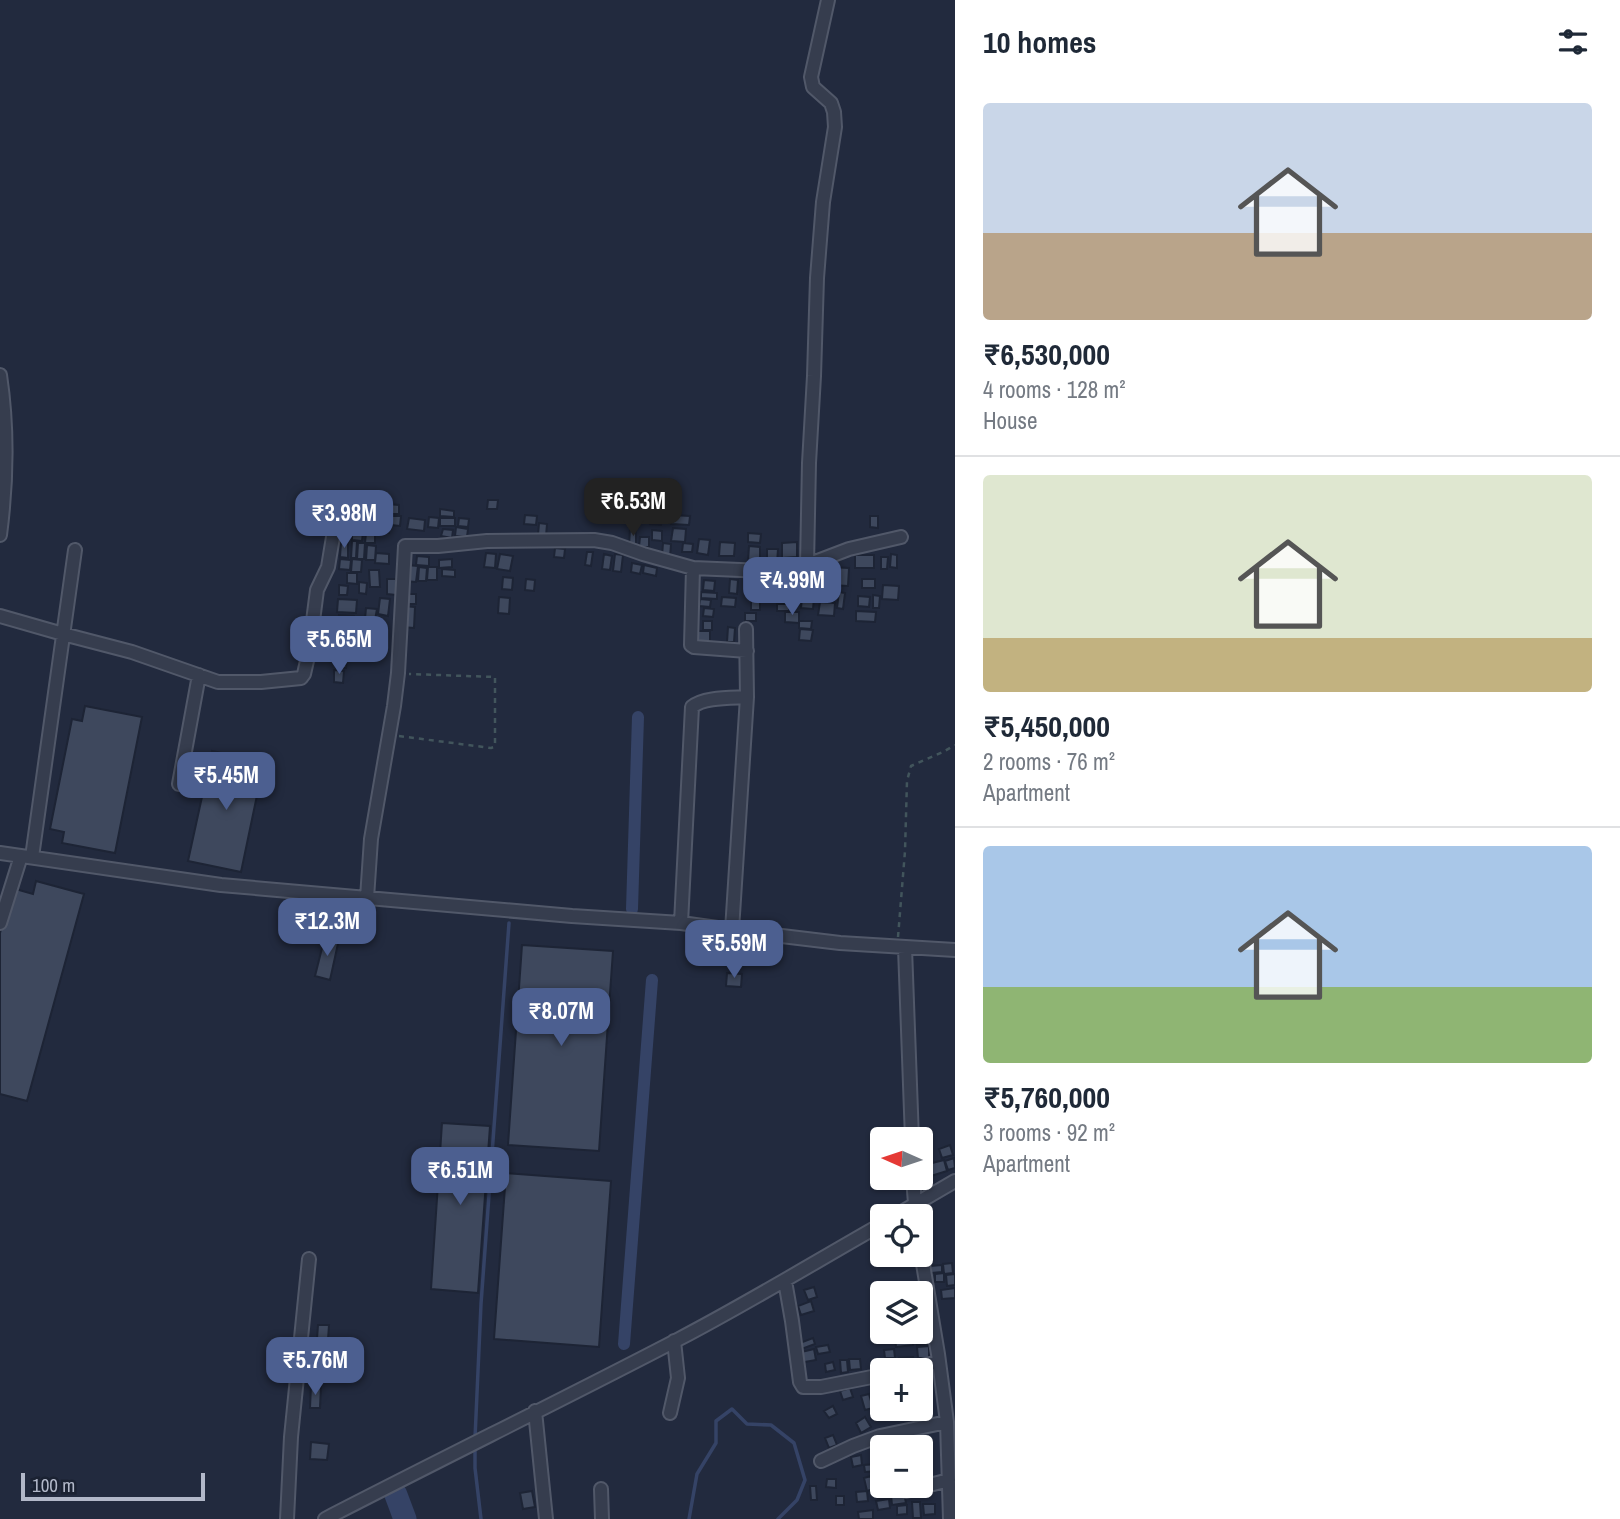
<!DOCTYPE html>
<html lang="en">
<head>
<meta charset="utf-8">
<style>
	body { margin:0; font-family:"Archivo Narrow",sans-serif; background:#f6f6f7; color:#1f2937; height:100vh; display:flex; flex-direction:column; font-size:26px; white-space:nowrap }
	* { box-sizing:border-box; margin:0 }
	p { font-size:23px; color:#747a83 }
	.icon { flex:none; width:38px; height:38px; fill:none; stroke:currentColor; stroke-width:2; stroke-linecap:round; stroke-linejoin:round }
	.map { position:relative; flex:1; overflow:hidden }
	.panel { display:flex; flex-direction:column; background:#fff; width:665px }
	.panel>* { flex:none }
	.needle { width:46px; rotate:273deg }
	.buttons { position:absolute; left:870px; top:1127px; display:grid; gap:14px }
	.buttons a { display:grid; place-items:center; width:63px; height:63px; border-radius:7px; background:#fff; box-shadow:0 2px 5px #0004; font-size:35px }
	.scale { position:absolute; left:21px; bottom:18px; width:184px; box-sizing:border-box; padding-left:7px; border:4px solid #b2b8c9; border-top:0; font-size:19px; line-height:24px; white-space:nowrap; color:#b2b8c9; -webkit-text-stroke:5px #1b2232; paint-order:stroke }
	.price { position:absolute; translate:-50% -60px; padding:0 16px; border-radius:14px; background:#4c5f90; color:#fff; font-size:23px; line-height:46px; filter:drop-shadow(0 2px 4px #0008) }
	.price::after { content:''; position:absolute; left:50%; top:42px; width:21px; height:16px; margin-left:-10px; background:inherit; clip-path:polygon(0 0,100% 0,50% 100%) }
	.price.active { background:#222; color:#fff }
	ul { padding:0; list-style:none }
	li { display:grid; align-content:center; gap:14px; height:371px; padding:0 28px }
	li+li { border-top:2px solid #e0e1e3 }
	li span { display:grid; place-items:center; height:217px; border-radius:7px; color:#555 }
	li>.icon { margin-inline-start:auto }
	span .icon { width:126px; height:126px; fill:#fffc; stroke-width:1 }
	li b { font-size:30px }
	h2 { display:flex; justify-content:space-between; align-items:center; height:84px; padding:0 28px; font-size:30px }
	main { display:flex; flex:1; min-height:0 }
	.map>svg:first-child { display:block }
</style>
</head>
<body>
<main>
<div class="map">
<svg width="955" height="1519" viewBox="0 0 955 1519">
	<rect width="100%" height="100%" fill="#222a3e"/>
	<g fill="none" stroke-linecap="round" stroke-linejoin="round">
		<path stroke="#354366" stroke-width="3.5" d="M475 1438 481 1304 509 923
			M475 1445V1468L481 1519
			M689 1519 697 1474 716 1443V1421L732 1409 747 1424 771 1425 794 1443 805 1480 797 1500 778 1519"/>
		<path stroke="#354366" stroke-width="12" d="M632 909 638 717
			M624 1344 652 980"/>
		<path stroke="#354366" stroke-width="23" d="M396 1495 405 1519"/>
	</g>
	<path fill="#3e485d" stroke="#1d2435" stroke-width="2" d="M488 500H498L497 509H487Z
		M388 504 399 505V514H387Z
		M440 509 454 511V517L440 516Z
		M346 511H355L354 522H345Z
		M651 511H663L661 525 650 524Z
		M357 514H363L362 527H356Z
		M367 515 375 516 374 531H366Z
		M525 515 537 516 536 525 524 524Z
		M672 515 690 516 689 525 671 524Z
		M391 516H401L400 526 391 525Z
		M870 516H878V528L870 527Z
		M429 517 439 518 438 528 428 527Z
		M409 518 425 520 424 531 407 529Z
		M440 518H455V526H440Z
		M459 518 469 519 468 527 458 526Z
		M539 523 547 524 546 536 538 535Z
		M342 524 351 525 350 535 341 534Z
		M378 524H389V533L377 532Z
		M456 527 468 529 467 537 455 536Z
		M673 528 686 529 685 542 671 541Z
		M443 529 453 530 452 538 441 536Z
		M630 529H636V546H629Z
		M652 530 662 531V541L652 540Z
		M352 532H363L362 541 352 540Z
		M366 533 375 534V543H365Z
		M748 533 761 534 760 543 748 542Z
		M640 537H649V547H639Z
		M699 539 710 540 708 555 697 553Z
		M352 541H357L356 558H351Z
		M720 542 735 543 734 556H719Z
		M797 542V557L782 558V543Z
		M341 543H348V558L340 557Z
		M358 543H365L364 559H357Z
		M663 543 671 544 670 558 662 556Z
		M683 543 693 544 692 552H682Z
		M367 545 376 546 375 560H366Z
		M749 546 760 547V561H748Z
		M555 548 565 549 564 558 554 557Z
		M767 549H778L777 564H767Z
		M587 552H593L591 566 585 565Z
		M376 553 389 554V564L375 563Z
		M486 553 496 554 495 568 484 567Z
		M500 554 513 556 510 571 497 569Z
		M604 554 612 556 610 570 602 569Z
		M615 554 623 555 621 572 613 571Z
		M891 554 897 555V568L890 567Z
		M855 555H874V568H855Z
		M417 556 429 557V566L416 565Z
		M881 557H888L887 569H881Z
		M340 559 351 560 350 570 339 569Z
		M352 559 362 560 361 572H351Z
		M452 559V567L439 568V560Z
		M632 563 642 565 640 574 631 572Z
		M407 565 418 566 416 582 405 581Z
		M644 565 657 568 656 576 643 573Z
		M419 567 427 568 426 581H418Z
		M428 567H437V580H427Z
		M817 567H827V586L817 585Z
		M831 567 849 568 848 586 830 585Z
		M442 569 455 570V577L442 576Z
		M369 570H379L380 587H370Z
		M347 573H357V584L347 583Z
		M802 574H815L814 585 801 584Z
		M785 576H799V587L784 586Z
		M503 577 513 578 512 590 502 589Z
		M387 579H396V595L387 594Z
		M526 579 535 580 534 591 525 590Z
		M730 579 738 580 737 594 729 593Z
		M862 579H875V588H862Z
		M704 580 715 581 714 591 703 590Z
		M359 582 367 583 366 594 359 593Z
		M767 582H780L779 588H766Z
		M339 585 348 586 347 595H339Z
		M746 585H764L763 592H757L756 596H751V592L746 591Z
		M883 585 899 586 898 600 882 599Z
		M792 589 807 590V597H800L799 604 792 603Z
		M701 592 717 593V599L701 598Z
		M839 592 845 593 843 609 837 608Z
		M823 593 835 594 834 602 822 601Z
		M405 594H416V604H405Z
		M873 595 880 596 879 608H873Z
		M858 596 870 597 869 607 858 606Z
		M499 597 510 598 509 614 498 613Z
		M722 597 736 598 735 607 721 606Z
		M380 598 390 599 388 616 378 614Z
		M802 598H814L813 609 801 608Z
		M338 599 357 600 356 613 337 612Z
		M700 599 711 600 710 607 699 606Z
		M751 600H760V610H751Z
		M820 602 835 603 834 616 818 615Z
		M777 604H790L789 611H777Z
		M403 606 415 607 414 628 402 627Z
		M366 608 377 609 375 620 365 619Z
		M704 608 714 609 713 617 703 616Z
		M856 611 876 612 875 622 856 621Z
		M785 612H799V623L785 622Z
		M745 613H756V621H745Z
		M339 615 354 616V627H338Z
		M703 621H712V630H703Z
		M799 621H812L811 629 799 628Z
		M373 622 381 623 380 633 372 632Z
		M356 627 369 629 368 637 355 635Z
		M728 627 735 628 734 642H727Z
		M800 629 813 630 811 641 799 640Z
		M691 631H710V643L692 641Z
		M336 659H347L346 668H336Z
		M334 670 344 671 343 683 334 682Z
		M85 706 142 717 115 853 62 843 64 832 50 829 72 719 82 721Z
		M212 751 264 762 241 872 188 861Z
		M36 881 84 894 27 1101 0 1094V933L12 888 33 894Z
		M325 936 339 939 330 980 315 976Z
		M522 945 613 951 599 1151 508 1145Z
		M727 973 742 974 741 987 726 986Z
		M442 1123 490 1126 478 1293 431 1289Z
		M950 1145 953 1155 942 1158 939 1149Z
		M928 1151 930 1162 920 1164V1152Z
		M954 1158 955 1168 948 1170 945 1161Z
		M944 1160 947 1171 931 1176 928 1164Z
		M506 1173 611 1181 599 1347 494 1339Z
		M952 1263 953 1273 944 1274 943 1264Z
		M942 1265V1272L931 1273 930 1266Z
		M944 1273V1282H935V1274Z
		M955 1274V1285L947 1286 946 1275Z
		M814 1287 817 1297 808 1300 804 1290Z
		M955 1288V1298L942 1299 941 1290Z
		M811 1301 814 1311 801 1315 798 1306Z
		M318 1325H329L328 1340 317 1339Z
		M925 1334 926 1344 917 1345 916 1335Z
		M913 1336V1345L896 1347 895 1337Z
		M813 1338 815 1344 799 1350 797 1344Z
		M828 1345 830 1352 818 1354 816 1347Z
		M929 1346V1358H918L917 1347Z
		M814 1349 816 1360 799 1363 797 1353Z
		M894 1349 895 1358H885L884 1350Z
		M913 1357 914 1367 900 1369 899 1358Z
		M849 1359H860L861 1369 850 1370Z
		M840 1360H847L848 1372 841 1373Z
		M896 1361 897 1370 882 1371 881 1362Z
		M833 1362 835 1370 826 1372 825 1364Z
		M311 1385 321 1386 320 1408H310Z
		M873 1385H882V1400L874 1401Z
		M850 1388 853 1397 843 1400 840 1391Z
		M869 1394 873 1408 865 1410 861 1396Z
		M833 1406 837 1414 829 1418 824 1411Z
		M889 1409H897V1419H888Z
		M904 1409H914L915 1417 905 1418Z
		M865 1417 871 1427 861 1433 856 1423Z
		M833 1435 837 1445 829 1448 825 1438Z
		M927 1437 928 1447 920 1448 919 1438Z
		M311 1442 329 1444 327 1460 310 1459Z
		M861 1455 862 1465 853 1467 851 1457Z
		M877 1464 878 1471 865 1472 864 1465Z
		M871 1476 874 1489 867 1491 864 1478Z
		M827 1479H836V1488L826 1487Z
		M810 1486H816L817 1500H811Z
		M890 1487V1497L878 1498 877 1488Z
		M532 1491 535 1507 523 1509 520 1493Z
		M867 1491 868 1501 857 1502 856 1492Z
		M904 1493 906 1503 892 1505 891 1495Z
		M836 1496H844V1505H836Z
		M889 1499 890 1508 878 1510 876 1501Z
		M912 1502H920L921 1518H913Z
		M923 1504H935V1514L924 1515Z
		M907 1505V1514L897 1515V1506Z
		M873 1510V1519H859L858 1512Z"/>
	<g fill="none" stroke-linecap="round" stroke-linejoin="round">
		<defs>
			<path id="minor" d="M0 375C8 428 7 481 0 535
				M807 565 809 463 814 376 817 278 823 202 835 127 834 112 831 103 813 87 811 77 828 0
				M693 568 765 571 782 570 807 565 849 549 901 537
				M0 616 63 634 132 652 218 682H261L301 678 304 674 309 652 317 590 328 567 335 525
				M179 784 199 675
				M0 853 221 885 572 916 681 923 732 930 840 943 955 950
				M32 857 75 550
				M367 898 371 839 394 706 398 673 405 546H438L487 541 594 540 612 543 643 554 693 568 691 645 694 647 747 651
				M0 923 21 856
				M681 923 692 707C703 697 731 698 747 697L746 629
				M732 930 747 697
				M905 948 912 1139
				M913 1178 916 1216
				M895 1216 955 1181
				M920 1246 938 1354 947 1422 950 1519
				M785 1281 792 1321 800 1382 803 1387H821L882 1375
				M904 1370 939 1362
				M535 1411 546 1519
				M670 1413 678 1378 674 1341
				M821 1461 853 1446 880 1436 947 1422
				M601 1489 602 1519
				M906 1491 949 1480
				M287 1519 291 1437 309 1259
				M325 1519C443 1458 562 1400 679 1339 748 1303 815 1262 882 1224"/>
		</defs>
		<use href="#minor" stroke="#515869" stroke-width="16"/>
		<path stroke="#42555c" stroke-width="2.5" stroke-dasharray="5 5" stroke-linecap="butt" d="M399 736 491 748 494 747 495 743V677L409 674
			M898 937 905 851 907 781 911 766 943 752 955 745"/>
		<use href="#minor" stroke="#363d4e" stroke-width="12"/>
	</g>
</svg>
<div class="buttons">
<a><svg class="needle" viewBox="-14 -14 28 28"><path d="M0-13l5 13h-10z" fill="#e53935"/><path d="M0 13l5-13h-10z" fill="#747a83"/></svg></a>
<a><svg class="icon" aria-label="locate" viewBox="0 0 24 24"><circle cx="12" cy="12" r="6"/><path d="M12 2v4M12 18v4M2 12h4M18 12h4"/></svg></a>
<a><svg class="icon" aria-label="layers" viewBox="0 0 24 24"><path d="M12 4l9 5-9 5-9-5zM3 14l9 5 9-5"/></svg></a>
<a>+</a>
<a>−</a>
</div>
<div class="scale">100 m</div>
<b class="price active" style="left:633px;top:538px">₹6.53M</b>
<b class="price" style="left:344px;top:550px">₹3.98M</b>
<b class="price" style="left:792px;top:617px">₹4.99M</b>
<b class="price" style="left:339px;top:676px">₹5.65M</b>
<b class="price" style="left:226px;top:812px">₹5.45M</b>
<b class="price" style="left:327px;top:958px">₹12.3M</b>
<b class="price" style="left:734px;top:980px">₹5.59M</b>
<b class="price" style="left:561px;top:1048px">₹8.07M</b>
<b class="price" style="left:460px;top:1207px">₹6.51M</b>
<b class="price" style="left:315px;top:1397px">₹5.76M</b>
</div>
<section class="panel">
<h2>10 homes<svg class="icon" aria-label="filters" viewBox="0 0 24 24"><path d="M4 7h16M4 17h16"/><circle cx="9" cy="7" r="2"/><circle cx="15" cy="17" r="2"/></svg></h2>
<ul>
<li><span style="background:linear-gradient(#c9d6e8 60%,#b9a48a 0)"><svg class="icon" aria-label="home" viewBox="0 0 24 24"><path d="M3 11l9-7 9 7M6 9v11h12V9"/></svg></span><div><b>₹6,530,000</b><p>4 rooms · 128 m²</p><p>House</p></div></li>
<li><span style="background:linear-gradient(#dfe7d0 75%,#c2b280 0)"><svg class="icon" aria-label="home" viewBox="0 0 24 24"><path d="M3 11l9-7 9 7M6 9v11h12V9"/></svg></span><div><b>₹5,450,000</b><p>2 rooms · 76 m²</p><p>Apartment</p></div></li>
<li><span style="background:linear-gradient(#a9c7e8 65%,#8fb573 0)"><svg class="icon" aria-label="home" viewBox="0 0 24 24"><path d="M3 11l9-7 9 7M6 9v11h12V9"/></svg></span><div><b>₹5,760,000</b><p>3 rooms · 92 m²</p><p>Apartment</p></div></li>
</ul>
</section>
</main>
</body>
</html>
